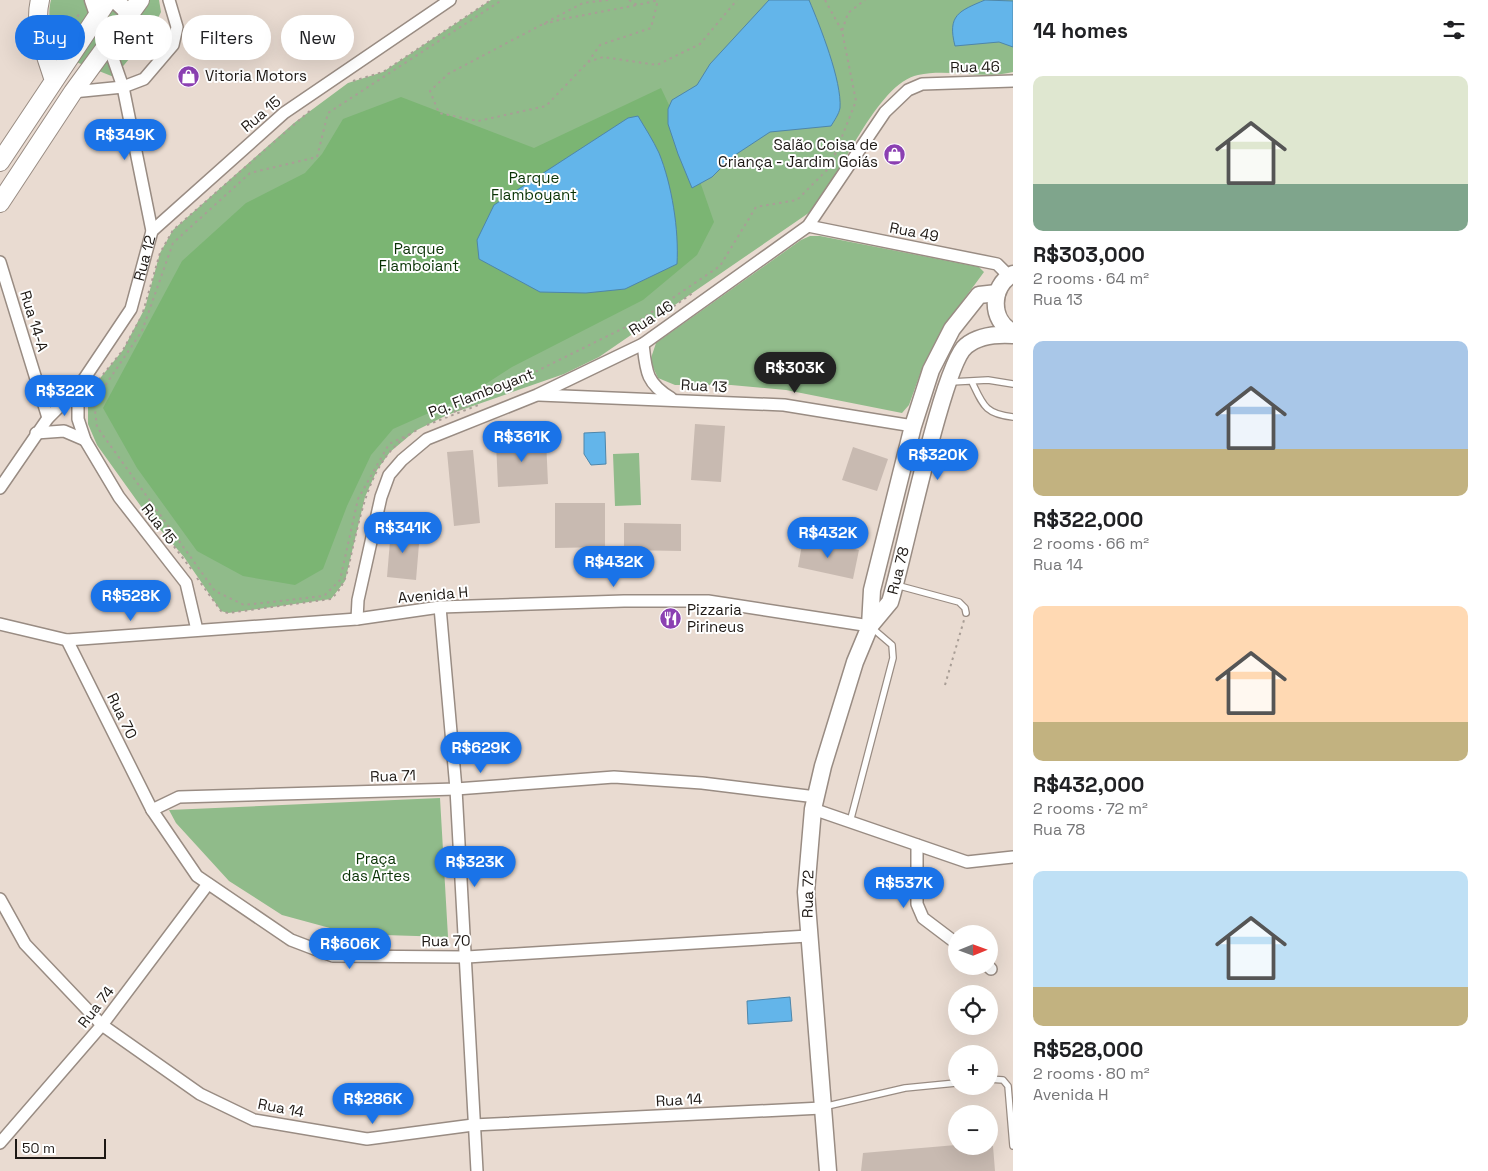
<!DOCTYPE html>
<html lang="en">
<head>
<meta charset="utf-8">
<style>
	body { margin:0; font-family:"Space Grotesk",sans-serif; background:#f6f6f6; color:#202124; height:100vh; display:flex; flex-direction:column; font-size:19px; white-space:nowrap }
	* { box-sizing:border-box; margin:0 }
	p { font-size:16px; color:#757577 }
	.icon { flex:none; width:28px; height:28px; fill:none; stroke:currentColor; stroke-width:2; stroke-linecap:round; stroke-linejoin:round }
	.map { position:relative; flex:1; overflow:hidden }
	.details { display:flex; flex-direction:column; background:#fff; width:475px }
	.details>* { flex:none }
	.top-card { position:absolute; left:15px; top:15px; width:475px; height:45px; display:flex; gap:10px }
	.needle { width:32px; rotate:89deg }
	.tools { position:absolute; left:948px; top:925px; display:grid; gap:10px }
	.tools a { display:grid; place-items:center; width:50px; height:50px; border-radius:50%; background:#fff; box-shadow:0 5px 20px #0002; font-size:25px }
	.scale { position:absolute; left:15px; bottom:12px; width:91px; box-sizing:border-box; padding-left:5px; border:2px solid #1d1814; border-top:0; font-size:14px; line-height:18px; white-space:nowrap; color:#1d1814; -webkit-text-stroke:4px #fff; paint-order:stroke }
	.price { position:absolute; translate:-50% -42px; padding:0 11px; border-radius:18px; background:#1a73e8; color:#fff; font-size:16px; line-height:32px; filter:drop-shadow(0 1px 2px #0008) }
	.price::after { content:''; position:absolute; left:50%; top:30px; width:15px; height:11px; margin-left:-8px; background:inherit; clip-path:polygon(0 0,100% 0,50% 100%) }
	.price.current { background:#222; color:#fff }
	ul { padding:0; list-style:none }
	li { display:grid; align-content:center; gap:10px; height:265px; padding:0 20px }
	li span { display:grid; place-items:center; height:155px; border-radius:10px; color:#555 }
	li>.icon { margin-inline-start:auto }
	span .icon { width:90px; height:90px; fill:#fffc; stroke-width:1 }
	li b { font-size:21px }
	h2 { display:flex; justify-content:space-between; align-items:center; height:60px; padding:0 20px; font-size:21px }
	.tag { padding:0 18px; border-radius:22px; background:#fff; box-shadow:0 5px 20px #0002; font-size:18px; line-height:45px }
	.tag.current { background:#1a73e8; color:#fff }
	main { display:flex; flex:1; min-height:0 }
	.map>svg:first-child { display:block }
</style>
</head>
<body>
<main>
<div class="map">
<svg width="1013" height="1171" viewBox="0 0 1013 1171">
	<rect width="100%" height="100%" fill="#e9dbd1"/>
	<path fill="#90bb8a" d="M51 0H159L161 12 150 34 114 77 61 56C53 39 46 19 51 0Z
		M491 0H1013V72C982 80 949 68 918 75 877 83 840 177 813 210L599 357 564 374 447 415 415 431 390 452 377 470 365 497 345 581 331 599 228 613 221 611 184 557 145 512 97 445 88 424V400L97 382 123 350 145 308 160 253 173 230 294 123 348 83 383 72Z
		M810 236H820L979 267 984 272 942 329 923 366 909 405 902 413 786 390 731 385H675L658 378 650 361 656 343 801 240Z
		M639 453 641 505 615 506 613 454Z
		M440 798 448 937 352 934 282 915 229 881 176 823 169 810Z"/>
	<path fill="#7bb573" d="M661 88 686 141 714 222 697 255 643 300 512 367 467 396 393 429 371 455 347 506 323 569 295 585 243 576 197 551 137 468 103 408 182 261 246 203 305 173 322 154 343 119 401 97 534 148Z"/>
	<path fill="#63b5ea" stroke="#4e86aa" d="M769 0H809C820 26 842 81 840 108 839 114 834 121 831 126L770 132 732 157 712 177 692 188 678 154 668 124V109L672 100 697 85 710 64Z
		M985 0 1013 1V47L999 42 955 46C947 15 959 11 985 0Z
		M638 116C645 128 653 140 659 153 672 185 679 230 677 264L625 289 586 293 540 292 479 259 477 240 494 205 628 118Z
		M605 432 606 464 591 465 584 454V433Z
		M790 997 792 1021 748 1024 747 1001Z"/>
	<path fill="#c8bab1" d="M695 424 725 426 721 482 691 480Z
		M546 439 548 484 498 487 496 442Z
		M853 447 888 459 877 491 842 480Z
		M473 450 480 523 454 526 447 452Z
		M555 503H605V547L555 548Z
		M624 523 681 524V551L624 550Z
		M391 529 420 532 416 580 387 577Z
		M803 539 859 550 853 579 798 567Z
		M956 1145 993 1146 995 1171H861L863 1153Z"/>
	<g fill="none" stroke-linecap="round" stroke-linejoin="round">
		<defs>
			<path id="lane" d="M951 382 988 380 1013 384
				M972 382C983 405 985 414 1013 417
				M896 585 959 602 965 608 966 613
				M850 822 893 658 892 645 871 627
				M989 1079 1003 1080 1008 1086 1013 1146
				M823 1107 905 1088 956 1083"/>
			<g id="street">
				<path d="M73 92 123 87 144 79 173 45 177 27 169 0"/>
				<path d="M808 226 997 264 1009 276"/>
				<path d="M152 231 284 113 450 0"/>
				<path d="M0 262 48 418"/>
				<path d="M643 344C646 371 646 383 671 398"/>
				<path d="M78 388V419L85 440 119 497 186 583 197 630"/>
				<path d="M539 395 784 405 913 426"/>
				<path d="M36 433 64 431 85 440"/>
				<path id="s1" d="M0 488 48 418 78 388 131 309 152 231 123 87 108 44"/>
				<path d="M440 607 456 789 477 1171"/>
				<path d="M357 619 358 600 381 497 389 475 402 460 427 439 537 395 643 344 808 226 885 112 908 90 922 84 1013 81"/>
				<path d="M0 624 67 640 357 619 440 607 624 601H708L870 626"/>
				<path d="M67 640 152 810 197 876 291 940 333 956 467 957 808 936"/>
				<path d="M813 809 967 862 1013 857"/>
				<path d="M152 810 179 797 456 789 614 777 702 783 816 797"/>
				<path d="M917 845V904L923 918 956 943"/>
				<path d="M0 899 25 944 102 1025 200 1094 254 1120 367 1139 473 1125 822 1108"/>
				<path d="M988 966 991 969"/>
				<path d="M0 1143 102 1025 208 884"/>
			</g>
			<g id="secondary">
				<path d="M93 0 108 44"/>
				<path d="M115 0 130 14"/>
				<path d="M1013 274C990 286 990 321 1013 332"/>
				<path d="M870 626 872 590 913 426 931 370 952 329 979 295 997 293"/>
				<path id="s2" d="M828 1171 806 892 813 809 823 766 855 662 870 626 890 602C903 561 943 363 966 346 979 335 997 334 1013 335"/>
			</g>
			<path id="primary" d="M40 0C33 28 46 54 54 81
				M0 162 108 0
				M0 203 73 92 140 0"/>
		</defs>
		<use href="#lane" stroke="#998c83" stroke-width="8"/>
		<use href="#street" stroke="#998c83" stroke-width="14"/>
		<use href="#secondary" stroke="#998c83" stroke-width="19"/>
		<use href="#primary" stroke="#998c83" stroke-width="20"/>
		<path stroke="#a99e96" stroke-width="2" stroke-dasharray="2.5 4" stroke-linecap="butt" d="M608 0 583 3 448 74 430 91 439 113 478 121 546 106 588 62 600 45 651 28 658 0
			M629 0 637 5 659 0
			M825 0 842 31
			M544 24 563 19 637 5
			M57 42 81 12
			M588 62 603 57 657 65 700 44 737 0
			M353 81 383 72 491 0
			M143 312 160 253 173 230 312 109
			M663 314 694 292
			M90 397 97 382 123 350 140 319
			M454 412 640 320 720 266 756 207 797 200 830 167 856 101 842 31 848 13 865 0
			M427 425 481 404
			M410 434 389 444 358 499 340 580 324 596 244 605 215 591 97 427 94 402 142 331 173 243 250 173 317 157 328 113 502 0
			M166 536 192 570
			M197 578 221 611 228 613 331 599C346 585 348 570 352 551 363 505 372 452 419 429
			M945 685 964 620"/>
		<use href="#lane" stroke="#fff" stroke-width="5.5"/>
		<use href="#street" stroke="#fff" stroke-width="11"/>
		<use href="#secondary" stroke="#fff" stroke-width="16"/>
		<use href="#primary" stroke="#fff" stroke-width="18"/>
	</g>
	<defs>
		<symbol id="shop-disc" viewBox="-11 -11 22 22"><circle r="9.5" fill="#8b40b2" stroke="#fff"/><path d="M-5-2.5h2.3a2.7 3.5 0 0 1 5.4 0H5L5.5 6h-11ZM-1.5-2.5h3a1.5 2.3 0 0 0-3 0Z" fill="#fff"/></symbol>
		<symbol id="restaurant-disc" viewBox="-11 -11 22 22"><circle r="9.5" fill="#8b40b2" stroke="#fff"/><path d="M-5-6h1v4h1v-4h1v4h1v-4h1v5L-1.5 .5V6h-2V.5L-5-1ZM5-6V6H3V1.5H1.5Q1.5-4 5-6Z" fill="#fff"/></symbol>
	</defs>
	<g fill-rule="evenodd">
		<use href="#shop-disc" x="176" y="64" width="25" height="25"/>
		<use href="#shop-disc" x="882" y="142" width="25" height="25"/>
		<use href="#restaurant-disc" x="658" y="606" width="25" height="25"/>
	</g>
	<g text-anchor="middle" stroke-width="4" stroke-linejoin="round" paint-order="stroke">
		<g font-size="15" fill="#1d1814" stroke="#fff">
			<text transform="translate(975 67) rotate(-1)" y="5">Rua 46</text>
			<text transform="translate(261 114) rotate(-40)" y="5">Rua 15</text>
			<text transform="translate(914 232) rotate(11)" y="5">Rua 49</text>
			<text dy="5" stroke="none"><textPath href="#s1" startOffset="275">Rua 12</textPath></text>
			<text transform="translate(651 318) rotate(-34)" y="5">Rua 46</text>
			<text transform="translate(34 321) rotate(73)" y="5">Rua 14-A</text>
			<text transform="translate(704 386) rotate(3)" y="5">Rua 13</text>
			<text transform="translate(481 393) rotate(-21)" y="5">Pq. Flamboyant</text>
			<text transform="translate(159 524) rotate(52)" y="5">Rua 15</text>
			<text dy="5" stroke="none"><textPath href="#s2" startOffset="619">Rua 78</textPath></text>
			<text transform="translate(433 595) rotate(-5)" y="5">Avenida H</text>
			<text transform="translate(122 716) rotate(64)" y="5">Rua 70</text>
			<text transform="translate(393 776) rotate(-2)" y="5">Rua 71</text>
			<text transform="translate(808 894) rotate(-89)" y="5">Rua 72</text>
			<text transform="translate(446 941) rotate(-1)" y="5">Rua 70</text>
			<text transform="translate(96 1007) rotate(-52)" y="5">Rua 74</text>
			<text transform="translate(679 1100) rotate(-3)" y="5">Rua 14</text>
			<text transform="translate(281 1108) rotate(11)" y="5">Rua 14</text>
		</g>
		<g font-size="15" fill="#1d1814" stroke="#fff" text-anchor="start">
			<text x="205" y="81">Vitoria Motors</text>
			<text x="878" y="150" text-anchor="end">Salão Coisa de<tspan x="878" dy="17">Criança - Jardim Goiás</tspan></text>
			<text x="687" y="615">Pizzaria<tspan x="687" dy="17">Pirineus</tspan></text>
		</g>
		<g font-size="15" fill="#0a3305" stroke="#fff">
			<text x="534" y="183">Parque<tspan x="534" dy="17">Flamboyant</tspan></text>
			<text x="419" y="254">Parque<tspan x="419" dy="17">Flamboiant</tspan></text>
			<text x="376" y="864">Praça<tspan x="376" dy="17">das Artes</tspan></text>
		</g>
	</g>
</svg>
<div class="tools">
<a><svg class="needle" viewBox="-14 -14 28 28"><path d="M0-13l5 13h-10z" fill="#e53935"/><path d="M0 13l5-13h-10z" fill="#757577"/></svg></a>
<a><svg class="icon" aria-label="locate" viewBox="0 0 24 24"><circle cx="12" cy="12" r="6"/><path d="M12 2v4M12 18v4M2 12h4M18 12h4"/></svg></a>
<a>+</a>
<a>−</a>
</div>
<div class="scale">50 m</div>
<b class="price" style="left:125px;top:161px">R$349K</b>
<b class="price current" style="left:795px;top:394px">R$303K</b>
<b class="price" style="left:65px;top:417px">R$322K</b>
<b class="price" style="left:522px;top:463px">R$361K</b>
<b class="price" style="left:938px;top:481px">R$320K</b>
<b class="price" style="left:403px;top:554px">R$341K</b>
<b class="price" style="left:828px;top:559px">R$432K</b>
<b class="price" style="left:614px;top:588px">R$432K</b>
<b class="price" style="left:131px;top:622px">R$528K</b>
<b class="price" style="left:481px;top:774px">R$629K</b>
<b class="price" style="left:475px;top:888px">R$323K</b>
<b class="price" style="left:904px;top:909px">R$537K</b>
<b class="price" style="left:350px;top:970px">R$606K</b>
<b class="price" style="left:373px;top:1125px">R$286K</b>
<div class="top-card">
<a class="tag current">Buy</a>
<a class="tag">Rent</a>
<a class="tag">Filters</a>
<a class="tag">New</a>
</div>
</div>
<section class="details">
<h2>14 homes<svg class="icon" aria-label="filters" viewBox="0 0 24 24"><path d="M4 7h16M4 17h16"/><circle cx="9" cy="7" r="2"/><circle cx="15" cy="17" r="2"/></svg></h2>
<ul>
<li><span style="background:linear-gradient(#dfe7d0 70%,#7fa58c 0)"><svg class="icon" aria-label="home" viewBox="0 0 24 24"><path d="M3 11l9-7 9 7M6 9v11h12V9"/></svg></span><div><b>R$303,000</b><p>2 rooms · 64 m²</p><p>Rua 13</p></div></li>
<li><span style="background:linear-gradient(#a9c7e8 70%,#c2b280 0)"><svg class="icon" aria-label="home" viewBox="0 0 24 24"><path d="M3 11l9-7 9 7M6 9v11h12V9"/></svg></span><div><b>R$322,000</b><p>2 rooms · 66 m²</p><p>Rua 14</p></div></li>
<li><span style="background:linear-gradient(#ffd9b3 75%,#c2b280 0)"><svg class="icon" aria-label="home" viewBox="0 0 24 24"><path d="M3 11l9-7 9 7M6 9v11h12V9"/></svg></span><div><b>R$432,000</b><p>2 rooms · 72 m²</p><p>Rua 78</p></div></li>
<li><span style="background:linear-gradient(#bfe0f5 75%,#c2b280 0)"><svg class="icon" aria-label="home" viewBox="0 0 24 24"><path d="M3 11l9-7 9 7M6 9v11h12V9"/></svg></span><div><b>R$528,000</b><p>2 rooms · 80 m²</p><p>Avenida H</p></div></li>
</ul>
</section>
</main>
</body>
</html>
